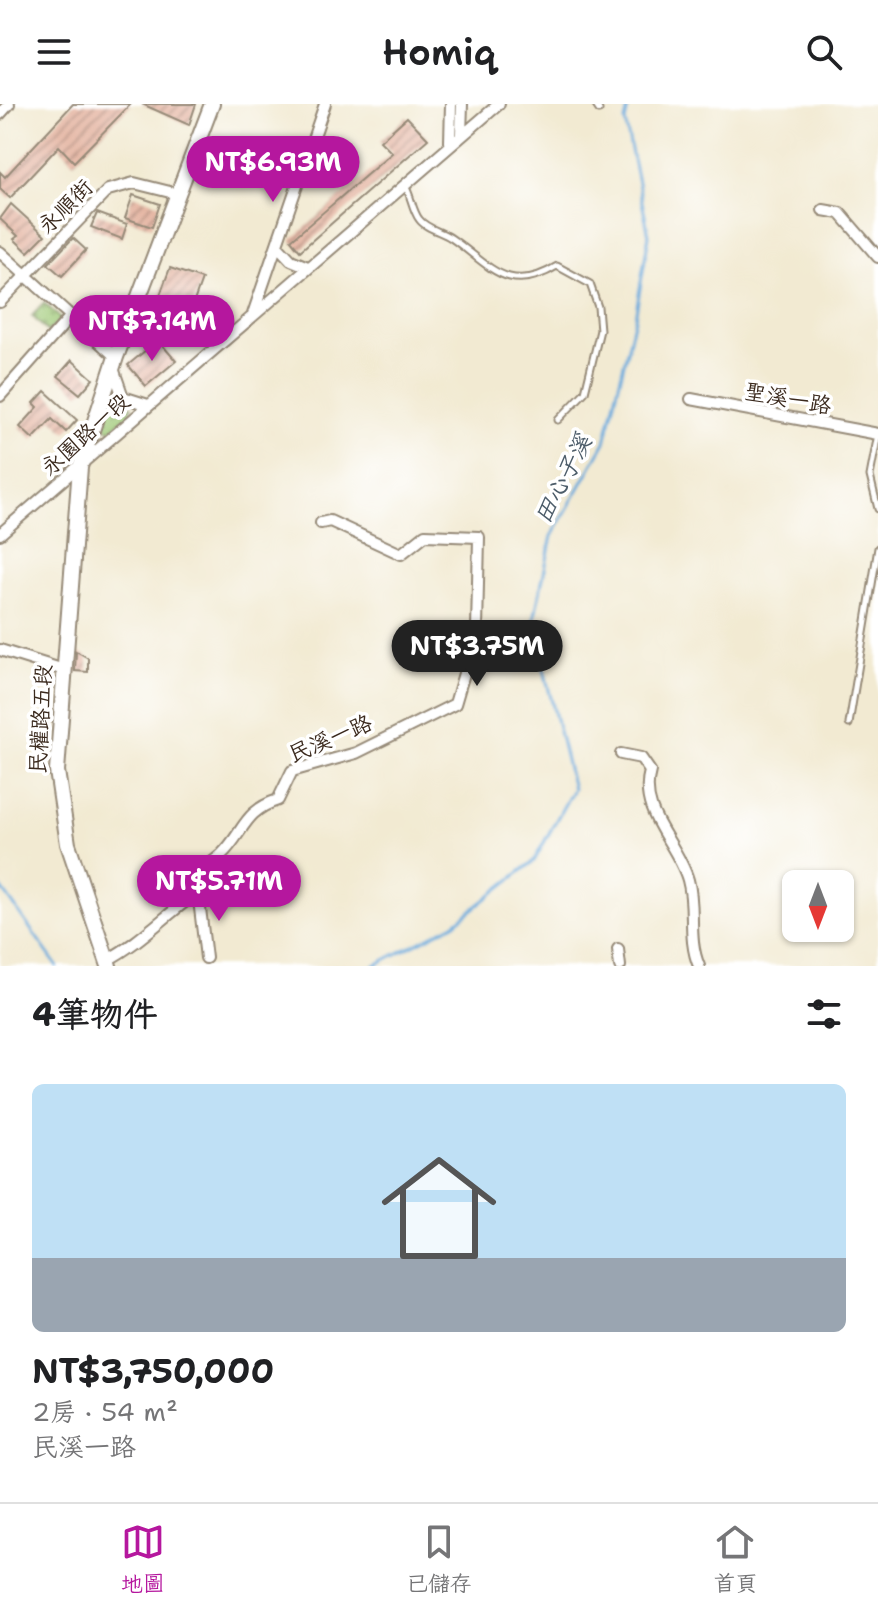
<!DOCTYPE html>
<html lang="zh-TW">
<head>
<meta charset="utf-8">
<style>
	body { margin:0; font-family:"Shantell Sans","LXGW WenKai TC",sans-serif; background:#f6f6f6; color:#202124; height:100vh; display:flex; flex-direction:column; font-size:30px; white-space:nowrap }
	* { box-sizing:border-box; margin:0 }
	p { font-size:26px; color:#757577 }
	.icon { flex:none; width:44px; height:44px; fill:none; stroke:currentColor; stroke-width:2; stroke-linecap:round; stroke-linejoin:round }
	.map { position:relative; height:862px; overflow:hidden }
	.side { display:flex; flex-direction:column; background:#fff; flex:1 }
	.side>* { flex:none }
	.needle { width:52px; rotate:180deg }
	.controls { position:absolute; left:782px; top:766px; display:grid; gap:16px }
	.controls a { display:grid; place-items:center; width:72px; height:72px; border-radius:12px; background:#fff; box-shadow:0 2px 6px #0004; font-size:40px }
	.price { position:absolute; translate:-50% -68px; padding:0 18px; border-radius:28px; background:#b5179e; color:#fff; font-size:26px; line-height:52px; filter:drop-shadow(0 2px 4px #0008) }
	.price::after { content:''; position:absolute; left:50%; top:48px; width:24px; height:18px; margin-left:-12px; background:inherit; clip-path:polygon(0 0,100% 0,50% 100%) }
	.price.active { background:#222; color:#fff }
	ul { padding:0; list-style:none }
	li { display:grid; align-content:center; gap:16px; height:424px; padding:0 32px }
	li span { display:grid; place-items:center; height:248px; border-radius:12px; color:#555 }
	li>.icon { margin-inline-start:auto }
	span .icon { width:144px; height:144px; fill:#fffc; stroke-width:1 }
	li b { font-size:34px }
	h2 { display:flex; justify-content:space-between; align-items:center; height:96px; padding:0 32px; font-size:34px }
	header { display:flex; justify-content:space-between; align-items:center; height:104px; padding:0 32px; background:#fff; font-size:36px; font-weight:600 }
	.dock { display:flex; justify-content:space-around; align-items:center; height:112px; border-top:2px solid #e0e0e0; background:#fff; font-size:22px; color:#757577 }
	.dock a { display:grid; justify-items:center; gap:4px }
	.dock .active { color:#b5179e }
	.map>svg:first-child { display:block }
</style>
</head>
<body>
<header><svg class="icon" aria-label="menu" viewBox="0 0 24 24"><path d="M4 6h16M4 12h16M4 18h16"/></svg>Homiq<svg class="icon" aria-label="search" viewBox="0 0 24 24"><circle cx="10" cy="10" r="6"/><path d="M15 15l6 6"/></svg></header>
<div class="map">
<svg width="878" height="862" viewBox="0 0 878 862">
	<defs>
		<pattern id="grass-dots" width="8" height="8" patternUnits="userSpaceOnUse" patternTransform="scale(2)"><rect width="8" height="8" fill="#9fc976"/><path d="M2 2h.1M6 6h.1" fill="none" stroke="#83a360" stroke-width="1.8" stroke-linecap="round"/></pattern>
		<pattern id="building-hatch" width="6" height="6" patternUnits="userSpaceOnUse" patternTransform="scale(2)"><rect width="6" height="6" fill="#e5b6a3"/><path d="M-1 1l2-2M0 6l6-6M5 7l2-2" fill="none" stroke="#bb9484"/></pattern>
	</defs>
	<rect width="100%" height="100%" fill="#fff"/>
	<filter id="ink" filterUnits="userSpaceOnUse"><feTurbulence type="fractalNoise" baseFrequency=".0125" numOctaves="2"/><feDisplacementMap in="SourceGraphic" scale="16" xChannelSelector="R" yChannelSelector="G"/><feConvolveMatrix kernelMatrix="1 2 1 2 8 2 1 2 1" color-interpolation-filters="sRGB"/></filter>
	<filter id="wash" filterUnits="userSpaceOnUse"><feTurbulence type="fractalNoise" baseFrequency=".006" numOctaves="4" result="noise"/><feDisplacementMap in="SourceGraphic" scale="32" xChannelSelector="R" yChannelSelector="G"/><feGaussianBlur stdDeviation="1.8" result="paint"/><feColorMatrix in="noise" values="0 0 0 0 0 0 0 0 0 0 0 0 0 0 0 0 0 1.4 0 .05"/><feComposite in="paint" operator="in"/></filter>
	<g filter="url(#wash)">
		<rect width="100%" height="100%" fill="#f2ead2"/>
		<path fill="url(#grass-dots)" stroke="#6d7a4a" stroke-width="2" d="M44 199 61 215 48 228 32 212Z
			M115 291 132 302 130 310 110 326 103 321Z"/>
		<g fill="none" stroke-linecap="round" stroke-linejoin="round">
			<path stroke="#67a9db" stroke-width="3" d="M0 782 57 862
				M373 862 454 820 534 757 573 685 533 520 552 432 605 338 635 214 649 131 625 17 629 0"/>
		</g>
		<g id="blocks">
			<path fill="url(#building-hatch)" d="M73 0H131L74 58 59 42 10 94 0 85V68L5 73Z
				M142 0H196L189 21Z
				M407 13 428 35 300 147 291 136 392 49 380 37Z
				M133 91 160 100 152 123 125 114Z
				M11 100 45 131 28 148 14 135 18 132 0 115Z
				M97 109 127 120 122 135 91 123Z
				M73 134 86 146 62 172 48 160Z
				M170 164 202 175 191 206 183 203 172 233 157 228 168 197 159 194Z
				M217 204 225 214 198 236 190 226Z
				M158 236 176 257 146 282 128 261Z
				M72 256 93 275 80 290 58 272Z
				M45 287 77 316 66 328 52 315 33 335 20 323 38 303 34 299Z
				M76 547 88 554V568L75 567Z"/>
		</g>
	</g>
	<g filter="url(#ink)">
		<use href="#blocks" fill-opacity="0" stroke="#968a78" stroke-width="2"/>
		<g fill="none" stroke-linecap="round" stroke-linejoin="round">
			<defs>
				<path id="lane" d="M595 0 599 6
					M404 80C411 90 412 106 419 115 425 124 442 128 451 134 488 159 507 193 557 162L590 180 598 203 600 226 585 288 558 316
					M878 330 870 372 878 405
					M849 620 878 444"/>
				<path id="street" d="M0 10 9 0
					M461 30 462 0
					M450 38 451 0
					M823 106 840 109 878 153
					M277 141 291 156 308 163
					M0 148 116 253
					M0 198 108 86 134 79 178 90
					M253 210 325 0
					M113 264 123 293 148 301
					M0 292 71 212
					M691 295 878 330
					M0 430 499 0
					M0 546 64 566
					M621 650 641 654 650 667C638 709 677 738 688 776 696 804 687 834 699 862
					M618 845 620 862
					M206 854 196 771C204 764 213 758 221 751 244 729 243 707 278 696L292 667 356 649 455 600 477 525 479 433 425 431 401 450 330 417 321 419
					M107 856C137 841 168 809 198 788"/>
				<path id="secondary" d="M109 862 68 740 57 667 80 363 116 253 212 0"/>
			</defs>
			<use href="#lane" stroke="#968a78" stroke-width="9"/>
			<use href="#street" stroke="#968a78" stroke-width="14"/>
			<use href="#secondary" stroke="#968a78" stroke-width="18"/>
			<use href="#lane" stroke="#fff" stroke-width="5"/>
			<use href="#street" stroke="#fff" stroke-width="10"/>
			<use href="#secondary" stroke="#fff" stroke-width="14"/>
		</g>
	</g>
	<g text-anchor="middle" stroke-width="7" stroke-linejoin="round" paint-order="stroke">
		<g font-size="22" fill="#3b2a1e" stroke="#fff">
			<text transform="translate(65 102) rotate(-45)" y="8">永順街</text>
			<text transform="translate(788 294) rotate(10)" y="8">聖溪一路</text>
			<text transform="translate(85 330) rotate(-42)" y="8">永園路一段</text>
			<text transform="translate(40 615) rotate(-87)" y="8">民權路五段</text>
			<text transform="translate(330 634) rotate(-23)" y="8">民溪一路</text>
		</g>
		<g font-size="24" font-style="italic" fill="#4d5d6a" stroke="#fff">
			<text transform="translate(563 375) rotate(-63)" y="8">田心子溪</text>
		</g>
	</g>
</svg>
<div class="controls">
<a><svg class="needle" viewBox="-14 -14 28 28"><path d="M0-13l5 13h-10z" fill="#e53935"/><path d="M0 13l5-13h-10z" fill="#757577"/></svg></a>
</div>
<b class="price" style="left:273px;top:100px">NT$6.93M</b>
<b class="price" style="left:152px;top:259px">NT$7.14M</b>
<b class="price active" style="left:477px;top:584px">NT$3.75M</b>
<b class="price" style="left:219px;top:819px">NT$5.71M</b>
</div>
<section class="side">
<h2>4筆物件<svg class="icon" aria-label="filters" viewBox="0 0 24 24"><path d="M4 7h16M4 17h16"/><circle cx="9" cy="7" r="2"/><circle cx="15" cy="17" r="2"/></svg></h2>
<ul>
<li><span style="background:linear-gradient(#bfe0f5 70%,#9aa5b1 0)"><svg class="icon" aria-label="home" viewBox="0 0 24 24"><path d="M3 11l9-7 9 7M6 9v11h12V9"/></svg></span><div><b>NT$3,750,000</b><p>2房 · 54 m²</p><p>民溪一路</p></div></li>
</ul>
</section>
<nav class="dock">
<a class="active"><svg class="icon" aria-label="map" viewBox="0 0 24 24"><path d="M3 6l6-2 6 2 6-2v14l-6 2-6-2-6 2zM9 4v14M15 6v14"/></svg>地圖</a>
<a><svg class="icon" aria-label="saved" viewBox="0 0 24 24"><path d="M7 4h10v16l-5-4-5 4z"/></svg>已儲存</a>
<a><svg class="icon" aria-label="home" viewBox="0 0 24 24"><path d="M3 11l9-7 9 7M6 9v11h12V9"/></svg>首頁</a>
</nav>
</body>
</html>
